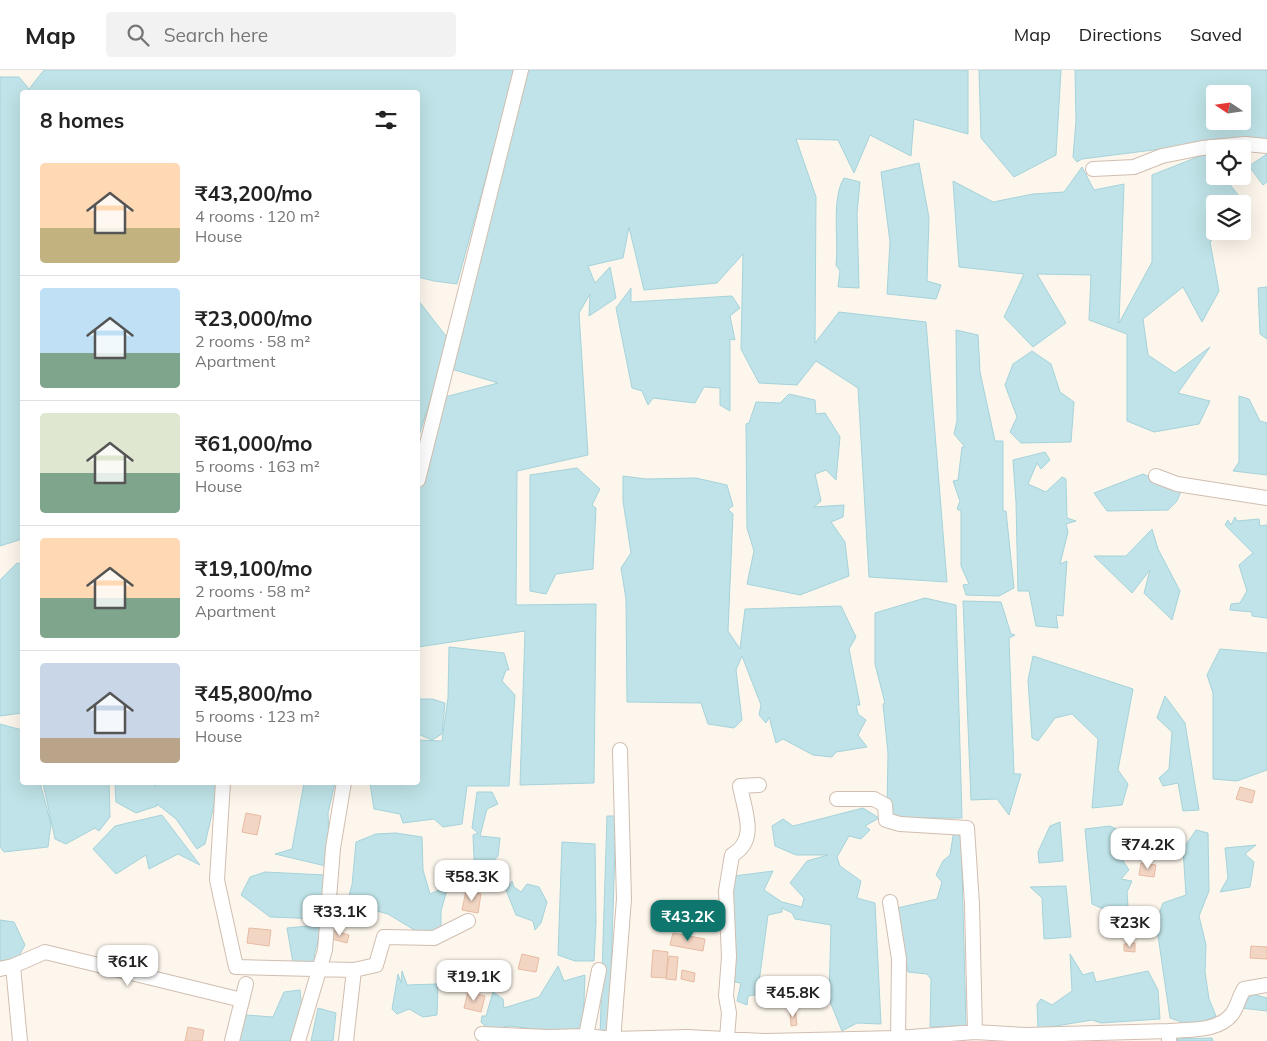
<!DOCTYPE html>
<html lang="en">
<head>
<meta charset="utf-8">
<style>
	body { margin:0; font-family:Mulish,sans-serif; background:#f2f2f2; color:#222; height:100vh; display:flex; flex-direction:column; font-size:19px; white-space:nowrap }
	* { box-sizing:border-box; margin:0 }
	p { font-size:16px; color:#767676 }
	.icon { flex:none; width:28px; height:28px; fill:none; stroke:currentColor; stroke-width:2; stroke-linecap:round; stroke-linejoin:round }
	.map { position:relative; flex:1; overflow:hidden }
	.panel { position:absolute; left:20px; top:20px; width:400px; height:695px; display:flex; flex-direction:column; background:#fff; border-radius:5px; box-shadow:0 5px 20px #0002 }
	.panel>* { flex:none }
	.needle { width:32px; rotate:283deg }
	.fabs { position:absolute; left:1206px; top:15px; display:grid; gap:10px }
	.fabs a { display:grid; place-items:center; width:45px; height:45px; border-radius:5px; background:#fff; box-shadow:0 5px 20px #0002; font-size:25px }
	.price { position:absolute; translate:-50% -42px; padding:0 11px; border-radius:10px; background:#fff; color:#222; font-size:16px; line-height:32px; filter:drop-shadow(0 1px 2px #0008) }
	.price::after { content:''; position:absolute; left:50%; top:30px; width:15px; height:11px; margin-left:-8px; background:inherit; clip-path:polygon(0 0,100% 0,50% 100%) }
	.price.active { background:#0f766e; color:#fff }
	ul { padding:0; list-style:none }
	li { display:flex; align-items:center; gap:15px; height:125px; padding:0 20px }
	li+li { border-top:1px solid #e0e0e0 }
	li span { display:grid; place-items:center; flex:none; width:140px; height:100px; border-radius:5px; color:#555 }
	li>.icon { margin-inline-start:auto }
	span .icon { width:60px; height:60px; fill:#fffc; stroke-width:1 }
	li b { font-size:21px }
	h2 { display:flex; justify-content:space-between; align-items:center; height:60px; padding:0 20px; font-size:21px }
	header { display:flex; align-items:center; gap:30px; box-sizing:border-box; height:70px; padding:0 25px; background:#fff; border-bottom:1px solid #e0e0e0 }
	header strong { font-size:24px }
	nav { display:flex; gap:28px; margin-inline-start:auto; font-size:18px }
	.search { width:350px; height:45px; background:#f2f2f2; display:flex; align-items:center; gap:12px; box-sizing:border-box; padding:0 18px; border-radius:5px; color:#767676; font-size:19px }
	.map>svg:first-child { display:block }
</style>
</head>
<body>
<header>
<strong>Map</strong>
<div class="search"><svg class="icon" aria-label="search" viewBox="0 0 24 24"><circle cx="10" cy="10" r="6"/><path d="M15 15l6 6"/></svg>Search here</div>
<nav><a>Map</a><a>Directions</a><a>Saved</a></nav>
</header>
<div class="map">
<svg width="1267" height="971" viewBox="0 0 1267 971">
	<rect width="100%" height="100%" fill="#fdf6ec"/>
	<path fill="#bfe3e8" stroke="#a5d3da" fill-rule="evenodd" d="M44 0H515L457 214 434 211 418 207V22H22V469L0 476V7H19L29 19Z
		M528 0H968V64L914 49 911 86 870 65 854 103 838 70 796 69 816 127 815 273 839 242 926 252 947 512 869 507 858 318 816 291 797 315 759 313 741 279 743 184 717 213 644 220 629 157 623 188 588 196 595 213 610 197 616 228 589 246 590 224 579 243 588 385 517 401 516 535 596 534 594 713 520 715 525 561 418 577V421L434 352 445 327 498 313 448 298Z
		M979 0H1061L1056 85 1014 107 981 68Z
		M1075 0H1267V69L1221 71 1176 79 1169 78 1082 89 1077 92 1073 87 1076 51ZM1215 24H1242V51H1215Z
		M1205 84 1215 97V106H1223L1243 131 1241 134H1215V161H1219L1210 172 1219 221 1202 252 1183 217 1143 249 1148 285 1175 303 1210 277 1178 323 1210 331 1199 354 1154 362 1127 351V264L1089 250 1091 205 1037 204 1066 253 1033 277 1004 247 1024 204 959 197 953 111 993 132 1033 124 1064 122 1082 97 1094 120 1124 114 1119 253 1152 192V105Z
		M1267 84V112L1263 115 1249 96Z
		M919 93 929 148 927 211 941 215 936 229 887 224 890 172 881 102Z
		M844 108 860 112 857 143 859 218 838 217 840 201 836 195C839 169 831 129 844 108Z
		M1267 217V269L1260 264 1258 218Z
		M631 218V232L732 226 740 238 730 246 735 270 730 269V341L720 335V318L704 317 695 333 653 328 648 335 642 321 632 318 616 238Z
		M418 230 449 270 418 369Z
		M956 260 978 265 980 302 995 371H1003V441H1006L1014 518 999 526 966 525 963 515 969 514 961 496V441L957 439 960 431 953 411 958 410 962 377H965L954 364 957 351Z
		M1032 281 1051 294 1060 322 1074 332 1071 372 1021 373 1010 362 1017 347 1005 315 1013 294Z
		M789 324 815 330 816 344 825 343 840 367 836 410 826 400 815 404 821 431 814 437 844 435 843 447 831 452 845 472 849 506 800 525 747 514 754 481 747 458 746 354 749 353 756 332 780 333Z
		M1239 326 1249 329 1260 351 1267 353V405L1233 401 1239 392Z
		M1045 382 1050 390 1041 399 1037 393 1028 414 1046 422 1062 407 1066 409 1067 448 1076 451 1066 454 1068 462 1060 494 1067 491 1063 546 1056 545 1058 558 1036 556 1029 521H1018L1016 432 1013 390Z
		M577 398 600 419 592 435 596 438 593 499 556 504 546 524 530 521V405Z
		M1143 404 1181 421 1177 431 1168 440 1107 441 1094 423Z
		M623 406 646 409 696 408 727 415 733 436 728 439 733 444 728 561 740 579 745 539 841 536 856 567 849 579 860 635H856L858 644 866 650 858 665 867 677 836 682 832 687 813 685 783 669 776 673 769 647 766 653 759 645 761 635 742 586 736 600 742 650 734 658 708 654 701 633 627 632 626 529 621 498 631 483 623 431Z
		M1235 447 1237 451 1259 449 1260 456 1267 455V548L1252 546V542L1230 540 1231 534 1240 533 1247 521 1239 495 1253 483 1225 455 1228 450 1231 455Z
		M1152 459 1158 479 1180 521 1172 550 1144 523 1150 500 1132 523 1094 486H1126Z
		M17 493 22 494C22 508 19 552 22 562V643L0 646V510Z
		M925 528 956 535 962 748H895L887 740 888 683 883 634 885 633 875 594V543Z
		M963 531 1001 532 1011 564 1015 565 1009 568 1014 704H1021L1009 745 997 729 971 730Z
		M449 577 504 583 509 600H506L502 611 515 625 509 716H467L462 754 443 757 434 749 403 753 400 744 374 739 370 713 418 712 419 670 442 671 448 628Z
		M1220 579 1267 583V700L1237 711 1213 709V623L1207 605Z
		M1033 586 1133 619 1118 700 1128 714 1122 735 1092 738 1098 669 1072 644 1055 648 1038 671 1032 668 1028 610Z
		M1165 626 1185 653 1199 740 1183 741 1178 713 1163 716 1159 708 1169 699 1172 662 1157 648Z
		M418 629H432L445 633 442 664 432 670 418 664Z
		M0 654 22 660V712L40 713 51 754 48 777 4 782 0 777Z
		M43 713H109L110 747 99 761 95 758 66 774 55 769Z
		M115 713H155V717L157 713H219L205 774 197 779 176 749 157 734V736L136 743 116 732Z
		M304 713H335L328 743 330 797 275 784 292 779Z
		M477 722H492L498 734 487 739 480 766 500 768 498 786 475 810 473 765 478 763 472 758Z
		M863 738 879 748 865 756 870 760 861 769 849 766 837 787 840 796 861 811 857 828 875 833 881 954 857 953 842 961 829 929 831 855 795 849 792 843 782 838V842L768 845 759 912 772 922 748 926 747 935 737 931 741 913 735 912 726 821 734 806 773 801 764 820 782 832 802 837 804 828 790 813 807 791 828 785H796L775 776 772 756 783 749 793 756Z
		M162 745 200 795 178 784 149 799 146 785 116 804 93 779 115 756Z
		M607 746H616L609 969 600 967Z
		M1060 752 1063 791 1039 793 1038 782 1050 756Z
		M1110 756 1122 762 1116 780 1129 800 1121 809 1132 811 1127 822 1129 850 1092 834 1085 759Z
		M961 759 966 956 930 957 931 909 927 904 908 902 897 838 937 829 942 812 936 805 943 791 950 785 954 760Z
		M1196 760 1208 763 1209 821 1199 846 1206 875 1205 902 1209 929 1216 946 1193 956 1170 948 1156 852 1163 833 1186 825 1183 779Z
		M396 763 422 767 423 800 430 824 448 816 441 841V863L416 861 388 844 347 833 352 815 356 772 376 764Z
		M562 772 595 774 596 852 594 891H575L558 885Z
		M1256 775 1245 784 1254 792 1250 817 1220 822 1228 808 1225 778Z
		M265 802 325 805 321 849 270 847 241 825 250 807Z
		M512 811 514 817 521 822 527 814 539 817 547 832 541 853 535 860 533 851 516 845 506 820Z
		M1066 816 1071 867 1044 869 1042 828 1030 817Z
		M324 849 314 885 317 893H293L287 858 319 855Z
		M0 850 14 852 25 875 17 889 0 891Z
		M1070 884 1083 905 1093 902 1096 912 1148 901 1158 920 1160 949 1101 953 1092 950 1038 959 1037 934 1041 929 1052 935 1072 921Z
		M558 896 564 911 585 905 583 957 577 964 509 956 490 961 481 952 482 946H486L493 922 503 929 504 938 539 927Z
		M402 901 407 915 438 914 437 945 423 947 409 939 397 944 392 939 398 904 401 913Z
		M300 920 303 949 295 971H237L246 945 273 947 284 922Z
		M1252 924 1267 928V941L1241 938Z
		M318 938 336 943 333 971H311Z
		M1212 968 1213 971H1175V969Z"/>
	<path fill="#f3d5c3" stroke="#e6bba3" d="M1240 717 1255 721 1252 733 1236 729Z
		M246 743 261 746 257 765 242 762Z
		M1141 793 1156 795 1154 807 1139 805Z
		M466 821 481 824 478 843 462 840Z
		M249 858 271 860 269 876 247 873Z
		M334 861 349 865 347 873 332 869Z
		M673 863 705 869 703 881 670 875Z
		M1135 873V882L1124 881V874Z
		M1251 876 1267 877V889L1250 888Z
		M653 880 668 882 666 908 651 907Z
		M522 884 539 888 536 902 518 899Z
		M669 886 678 887 676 910 666 909Z
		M682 900 695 903 694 912 681 909Z
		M468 922 485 926 481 942 464 938Z
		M795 939 797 955 791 956 790 940Z
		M188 957 204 960 202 971H185Z"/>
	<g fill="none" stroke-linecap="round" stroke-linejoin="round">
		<defs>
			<path id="minor" d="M1093 99 1134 97 1162 86 1202 78 1245 74 1267 76
				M1156 406 1177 414 1267 428
				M418 410 521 0
				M223 712 217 810 236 897 354 900 346 971
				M890 832 899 889 898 971
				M13 896 45 882 242 930
				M0 899 13 896 20 971
				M354 900 376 895 384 867 434 868 468 851
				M1169 961C1190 959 1218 962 1232 944 1237 938 1239 927 1244 919L1267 915
				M975 962 1026 965 1169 961V971
				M482 964 549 967 586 966 613 969 687 967 766 971 898 968 975 962 972 834 967 758 900 754 886 750 885 735 874 729H837
				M586 966 599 900
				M727 968 729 943 726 926 729 887 726 821 732 785C759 770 744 740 740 716L759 715
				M232 971 246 914
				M298 971 325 880 333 778 344 712
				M613 971 624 829 620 680"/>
		</defs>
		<use href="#minor" stroke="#d1beb0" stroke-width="16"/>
		<use href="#minor" stroke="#fff" stroke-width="14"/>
	</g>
</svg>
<div class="fabs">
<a><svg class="needle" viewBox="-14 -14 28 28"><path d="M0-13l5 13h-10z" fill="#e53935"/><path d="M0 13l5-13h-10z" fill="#767676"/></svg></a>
<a><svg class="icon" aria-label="locate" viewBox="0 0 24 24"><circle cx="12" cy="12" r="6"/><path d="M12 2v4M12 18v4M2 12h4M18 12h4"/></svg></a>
<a><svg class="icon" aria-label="layers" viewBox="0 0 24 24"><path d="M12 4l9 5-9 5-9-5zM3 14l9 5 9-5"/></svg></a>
</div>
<b class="price" style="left:1148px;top:800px">₹74.2K</b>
<b class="price" style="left:472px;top:832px">₹58.3K</b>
<b class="price" style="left:340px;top:867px">₹33.1K</b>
<b class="price active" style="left:688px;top:872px">₹43.2K</b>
<b class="price" style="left:1130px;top:878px">₹23K</b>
<b class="price" style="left:128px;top:917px">₹61K</b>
<b class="price" style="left:474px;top:932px">₹19.1K</b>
<b class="price" style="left:793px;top:948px">₹45.8K</b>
<section class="panel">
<h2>8 homes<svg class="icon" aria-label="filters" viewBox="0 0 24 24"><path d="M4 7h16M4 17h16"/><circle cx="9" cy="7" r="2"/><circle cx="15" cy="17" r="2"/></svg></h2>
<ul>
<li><span style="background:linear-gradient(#ffd9b3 65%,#c2b280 0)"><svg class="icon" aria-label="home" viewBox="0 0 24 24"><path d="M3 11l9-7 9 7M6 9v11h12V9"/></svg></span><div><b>₹43,200/mo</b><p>4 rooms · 120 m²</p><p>House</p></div></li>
<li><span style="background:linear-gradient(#bfe0f5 65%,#7fa58c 0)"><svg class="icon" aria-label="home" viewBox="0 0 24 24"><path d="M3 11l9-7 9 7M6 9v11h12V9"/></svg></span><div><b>₹23,000/mo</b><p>2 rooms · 58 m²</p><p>Apartment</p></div></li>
<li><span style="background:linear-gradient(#dfe7d0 60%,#7fa58c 0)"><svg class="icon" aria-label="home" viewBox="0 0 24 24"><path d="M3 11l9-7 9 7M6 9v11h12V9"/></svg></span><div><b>₹61,000/mo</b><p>5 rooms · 163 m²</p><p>House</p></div></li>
<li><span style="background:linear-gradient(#ffd9b3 60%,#7fa58c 0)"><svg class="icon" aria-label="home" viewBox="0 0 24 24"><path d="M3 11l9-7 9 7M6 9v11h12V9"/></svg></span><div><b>₹19,100/mo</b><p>2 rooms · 58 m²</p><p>Apartment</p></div></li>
<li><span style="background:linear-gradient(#c9d6e8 75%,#b9a48a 0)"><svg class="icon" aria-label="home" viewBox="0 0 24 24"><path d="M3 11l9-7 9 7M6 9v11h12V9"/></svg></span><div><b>₹45,800/mo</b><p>5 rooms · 123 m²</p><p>House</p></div></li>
</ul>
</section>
</div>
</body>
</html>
